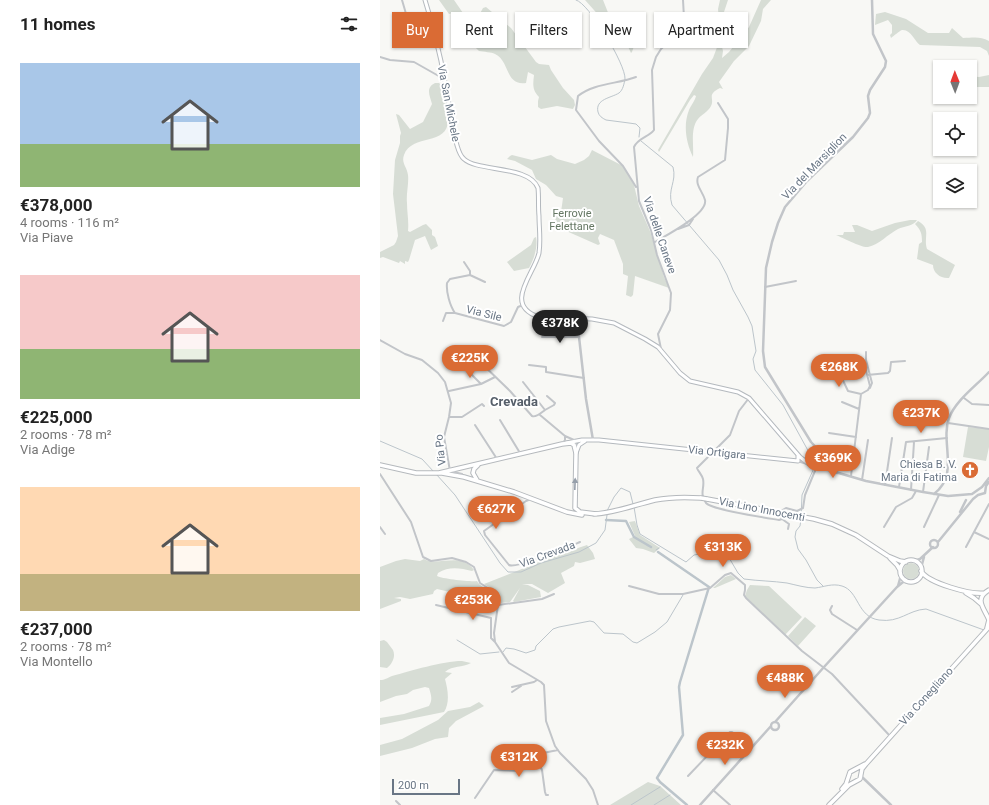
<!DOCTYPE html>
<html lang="en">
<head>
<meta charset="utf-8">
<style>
	body { margin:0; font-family:Roboto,sans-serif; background:#f2f2f2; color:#222; height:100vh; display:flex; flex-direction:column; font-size:15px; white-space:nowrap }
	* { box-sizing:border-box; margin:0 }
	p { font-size:13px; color:#767676 }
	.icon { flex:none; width:22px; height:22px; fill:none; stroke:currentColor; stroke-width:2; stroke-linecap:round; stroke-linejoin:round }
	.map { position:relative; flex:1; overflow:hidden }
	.sheet { display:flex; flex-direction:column; background:#fff; width:380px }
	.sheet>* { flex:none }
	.top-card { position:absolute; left:12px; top:12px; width:380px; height:36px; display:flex; gap:8px }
	.needle { width:26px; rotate:359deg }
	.tools { position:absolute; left:553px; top:60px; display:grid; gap:8px }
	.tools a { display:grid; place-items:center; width:44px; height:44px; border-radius:0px; background:#fff; box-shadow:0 1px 3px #0004; font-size:20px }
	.scale { position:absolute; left:12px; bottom:10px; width:68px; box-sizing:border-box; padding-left:4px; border:2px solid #697685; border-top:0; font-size:11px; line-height:14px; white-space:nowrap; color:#697685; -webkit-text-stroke:3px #fff; paint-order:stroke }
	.price { position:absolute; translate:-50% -34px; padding:0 9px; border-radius:14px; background:#da6b34; color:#fff; font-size:13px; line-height:26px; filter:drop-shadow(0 1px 2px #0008) }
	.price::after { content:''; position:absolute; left:50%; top:24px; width:12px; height:9px; margin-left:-6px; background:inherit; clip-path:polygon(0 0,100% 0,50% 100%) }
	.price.active { background:#222; color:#fff }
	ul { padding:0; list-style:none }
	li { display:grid; align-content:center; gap:8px; height:212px; padding:0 20px }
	li span { display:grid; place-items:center; height:124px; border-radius:0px; color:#555 }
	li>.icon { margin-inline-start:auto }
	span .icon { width:72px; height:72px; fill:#fffc; stroke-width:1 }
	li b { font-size:17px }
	h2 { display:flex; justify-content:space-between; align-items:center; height:48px; padding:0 20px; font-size:17px }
	.chip { padding:0 14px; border-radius:0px; background:#fff; box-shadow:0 1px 3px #0004; font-size:14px; line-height:36px }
	.chip.active { background:#da6b34; color:#fff }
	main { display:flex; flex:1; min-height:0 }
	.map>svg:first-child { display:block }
</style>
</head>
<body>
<main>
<section class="sheet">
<h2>11 homes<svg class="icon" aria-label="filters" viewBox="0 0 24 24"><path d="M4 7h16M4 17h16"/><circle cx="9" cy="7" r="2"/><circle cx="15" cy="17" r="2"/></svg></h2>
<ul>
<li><span style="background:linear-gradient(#a9c7e8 65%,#8fb573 0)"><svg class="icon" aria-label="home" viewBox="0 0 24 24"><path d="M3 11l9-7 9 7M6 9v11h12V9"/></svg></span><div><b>€378,000</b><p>4 rooms · 116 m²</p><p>Via Piave</p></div></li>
<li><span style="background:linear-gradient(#f6c9c9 60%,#8fb573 0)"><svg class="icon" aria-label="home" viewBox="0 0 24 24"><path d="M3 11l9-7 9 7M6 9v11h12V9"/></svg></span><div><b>€225,000</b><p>2 rooms · 78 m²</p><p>Via Adige</p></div></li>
<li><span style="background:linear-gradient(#ffd9b3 70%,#c2b280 0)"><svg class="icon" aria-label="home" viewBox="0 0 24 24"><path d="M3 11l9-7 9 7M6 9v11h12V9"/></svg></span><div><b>€237,000</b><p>2 rooms · 78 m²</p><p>Via Montello</p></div></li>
</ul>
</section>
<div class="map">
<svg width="609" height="805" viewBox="0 0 609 805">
	<rect width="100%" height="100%" fill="#f8f8f5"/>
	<path fill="#d7ddd5" d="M59 0H74L83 13 91 19H97L103 8 106 7 131 28 156 62 159 64 169 65 171 70 183 88 194 100 195 105 193 109 177 106 161 109 158 107V101L159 97C152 90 153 84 154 75L148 72 146 83C125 86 130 61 115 54 111 52 104 52 99 51L92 44 84 41 82 29 73 13 69 14Z
		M205 0H223L233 25 243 28 244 26V23L245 25 254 46 252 52 251 53 244 38 230 36 222 19Z
		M340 0H348L344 12V24L339 34 343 51 342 58 349 52 369 27 381 0H391L383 9 381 21 369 46 354 61 339 82 343 89 340 88C326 95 335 98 331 106 329 111 321 115 318 119 310 129 314 145 313 157 306 143 303 125 309 110 311 105 315 101 316 96L314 95 310 100 279 152 278 150 322 74 333 58 339 42 335 39 333 31 339 20 338 9Z
		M505 12 526 19 548 33H569L572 28 583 38C593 38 600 36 609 41V56L607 51 600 47 540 45C535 42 531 29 522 30 519 31 514 36 511 38L510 35 512 33V25L508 20 495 25 496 14Z
		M609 75V87H595L594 82H590V76L599 77Z
		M55 83H59L62 86C64 96 68 108 68 119 69 147 32 133 24 155 21 163 27 167 28 175 29 184 26 194 27 203 27 213 29 221 28 231L30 232 43 225 46 224 52 230V235L55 237 58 246 51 250 45 236 35 240 29 260 28 262 25 261V264L20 261 19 263 3 257 0 258V252L14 245 16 242 18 236 13 194 15 160 20 143V136L21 133 16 114 19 115 30 129 43 122 52 104C50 96 45 88 55 83Z
		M212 150 243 166 254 185 259 206 270 231 284 277 289 288 255 276 253 295 251 297 246 295 248 276 243 274V264L234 240 220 234 218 238 220 244 218 245 175 226 176 212H181L183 198 176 196 166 185 156 179 152 170 135 161 127 159 130 156 132 155 152 160 171 155 177 159 195 164 204 160 209 156Z
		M530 220H537C534 226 524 226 518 229 508 234 499 245 488 247 482 248 463 238 456 235H463L464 232H475L472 225H477L492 231 515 223Z
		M538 221C552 229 543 237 547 249L575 265 569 278C561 279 553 273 553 265L537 259 539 244 542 242C542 234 541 230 535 224Z
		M156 237C158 247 154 259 149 268L134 271 127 262 151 245 154 238Z
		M588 427 609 429V447L606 461 583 457Z
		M255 521 260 535 280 548 274 553 263 549 256 548 249 539 255 536 249 522Z
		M207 545 213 553 215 559 200 563 195 562 194 566 181 573 185 583 168 593 152 584H142L148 585 160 591 161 597 134 602 133 601 140 588 130 602 121 603 120 594 104 584 177 555Z
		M25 559 40 561 44 559C57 567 81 551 94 570L92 571C80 568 69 566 58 573L57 576C63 579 91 582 97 581 103 591 115 588 117 603L112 604 105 600 57 589 54 591 53 594 30 599 20 597 14 598 21 599V601L0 609V567L16 561Z
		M523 571a8 8 0 1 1 16 0a8 8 0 1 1-16 0Z
		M351 575 356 579 335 588H333L345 577Z
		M370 585 389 586 422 617 405 635 365 596 367 590Z
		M425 617 436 626 418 646 408 636Z
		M4 640 7 642C9 645 11 647 13 650 16 657 12 664 7 668L0 667V641Z
		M82 661 91 663C82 668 73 665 65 672L72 673 65 679C68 690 70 703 64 712L0 725V718L24 714 49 706C53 699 51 695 49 688L45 687 33 690 27 694 16 696 0 702V680C5 680 7 678 12 676 31 671 62 661 82 661Z
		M99 702 104 706 76 721 69 728 68 737 55 739 32 748 0 756V745L22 739 58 720 68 711 90 707Z
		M268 782 280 786 301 805H230Z"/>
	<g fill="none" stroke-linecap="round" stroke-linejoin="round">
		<path stroke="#bcc5cb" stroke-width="1" d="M196 0C209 3 246 65 245 79 244 84 243 90 239 93 231 98 215 99 218 112 219 116 222 118 226 120L249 123 256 124 260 128 259 137
			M261 141 293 167C297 182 287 189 292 205L339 260 347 275 353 290 368 317 372 326 376 351 373 359 375 370 403 405 431 456 434 468 422 495 421 519 420 526 416 531 415 537 418 549 426 560 437 580 443 586
			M0 441 42 459 54 472
			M56 474 75 495 120 563 128 572H141L161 563 199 552 216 543 225 530 227 515
			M254 507 257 525 260 534 306 562 314 555 325 553 341 552 348 556 358 573 364 579C379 581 393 581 407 583 416 585 426 588 435 588 444 587 452 583 462 586 479 591 477 617 499 620 520 623 528 610 546 609L604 630
			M227 511 234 497 241 488 250 492 253 504
			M276 550 279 548
			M77 640 100 654 119 652
			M123 652 126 648 134 649 146 653 155 650 156 646 173 629 179 627 210 621 214 622 224 633 243 634 253 642 257 643 275 632 287 622 303 595
			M251 805 280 787
			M274 805 290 795"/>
		<path stroke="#bcc5cb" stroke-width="2.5" d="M226 520 246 521 254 537 271 547
			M278 552 329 587 300 682 299 687 303 735 277 778 280 782 307 805"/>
		<defs>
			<path id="secondary" d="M45 0 53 27 61 61 76 142C78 148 79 155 84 159 98 172 149 165 158 188 159 197 158 206 159 216 159 228 161 240 159 253 155 273 122 305 159 317L212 319 234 323 265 339 278 347 300 373 310 381 358 392 369 398 420 457 429 464
				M186 443 202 440H219L418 461V455
				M196 453 199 445 205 441"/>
			<path id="primary" d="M0 465 36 473H59L182 444 191 443 194 445 196 453 195 508 200 512 216 514
				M62 473 84 477 134 492 187 512 202 515
				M97 480 93 473 94 469 98 465
				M327 499 434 519 452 524 476 535 508 556 520 561 526 562
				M214 514C235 513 254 505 275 500 290 497 306 497 321 498
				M510 558 517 565 520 570
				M520 571a11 11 0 1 1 22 0a11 11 0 1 1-22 0Z
				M541 571C548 583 591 595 605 593
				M586 593 594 598 601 604
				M607 628 609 620C605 609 593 599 609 590
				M462 789 466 784 470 772 485 764
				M449 805 469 785 480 779 482 769 486 764 609 627"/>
		</defs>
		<use href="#secondary" stroke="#b4b9be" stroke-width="5"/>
		<use href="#primary" stroke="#b5b9bd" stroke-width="5.5"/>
		<path stroke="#c2c5c9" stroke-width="2" d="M22 0 29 24 31 25 50 17
			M0 57 10 60 34 62 64 79
			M256 77C238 84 214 83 198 96L196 110 219 141 243 166 256 187
			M298 229 309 225 313 219
			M275 242C285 236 328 214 325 200 323 192 315 185 318 177L345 160 348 128V119L338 103
			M84 262 90 271V275L70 279 67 283C66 292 70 306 75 313L124 326 131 322 138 307 143 305
			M90 275 105 282
			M385 287 416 281
			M63 321 66 313H75
			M162 337H199
			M0 340 25 354 42 360 58 373 65 382 71 403 69 417 64 437 70 471 82 474
			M281 349 278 334 290 310 291 293 277 255 271 230 259 201 254 147C258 138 269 137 274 130L272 70 276 57 281 49 303 27 304 18 303 0
			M486 352V360L492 383 490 388
			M461 360 464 366 459 372 468 391 481 394
			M149 365 166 367V372L204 378
			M72 367C79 362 87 355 96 358L130 391 152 416C156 418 161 413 165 410L143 382
			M87 370 101 384
			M487 375 508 373 510 371 511 362 525 361
			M69 391 101 384 115 377
			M369 398 359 411 350 435 317 468C318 471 322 475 323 479 325 488 319 493 326 503 332 510 387 518 399 520L402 519
			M584 398 592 404 609 405
			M462 402 479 409
			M165 410 174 405 175 403 167 396
			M160 415 185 436 194 440 196 445V449
			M69 417H82L102 404 104 406
			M120 420 140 453
			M568 423 609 429
			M95 425 117 459
			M449 433 476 437
			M182 444 185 440V436
			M457 450 474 453
			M0 474 31 522 43 557 51 561 72 558 86 562 94 567 100 583 108 588 117 596 118 605 114 633 115 642 129 663 161 682 164 685 166 721 175 746 180 753 206 779 213 790 218 805
			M471 476 481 394 488 390 490 386 483 359
			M482 480 488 440
			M505 485 512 438
			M519 487 526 442 567 438
			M531 490 534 442
			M543 492 549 447
			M151 499 146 501 104 531 105 535 129 565C137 569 188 547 200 542
			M401 511 406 508 417 511 423 508 425 495 437 466
			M400 515 402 519 409 524 408 529
			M0 527 5 534
			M504 527 516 507 532 498 536 491
			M544 527 559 495
			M594 532 609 539
			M586 547 609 504
			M249 586 279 594H303L330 588 345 575 351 573 365 585V590L364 595 366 598 422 651 452 674 510 736
			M56 605 111 618V638L115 642
			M118 605 162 599 174 594
			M452 606 450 610 452 614 477 630
			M132 687 154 682 157 680
			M132 692 141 686
			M157 755 158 761 162 770 165 792 166 795H168
			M308 776 350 732H352L371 748
			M333 790 350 805
			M95 798 114 770 140 771 143 757 178 750
			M16 801 20 805"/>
		<path stroke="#c2c5c9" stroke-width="2.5" d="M197 319 206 399 213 440
			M418 461 486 481 543 492 568 496 592 494 602 487 609 478
			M457 473 455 468 431 442 385 367 383 351 386 268 392 242 398 223 405 207 427 181 473 137 488 118 490 113 488 96 490 90 505 67 506 61 493 34 492 0
			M554 494C580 474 560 443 569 418 576 400 596 386 609 372
			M580 512 586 500
			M550 544a4 4 0 1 1 8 0a4 4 0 1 1-8 0Z
			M558 542 593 499 598 495 605 493 606 486 609 482
			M533 561 540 559 553 547
			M541 568 544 557
			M518 586 521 575
			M391 726a4 4 0 1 1 8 0a4 4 0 1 1-8 0Z
			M395 722 444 667 517 587 523 582H528
			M481 776 511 805
			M320 805 391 726"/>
		<use href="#secondary" stroke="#fff" stroke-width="3"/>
		<use href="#primary" stroke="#fff" stroke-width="3.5"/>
		<defs>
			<path id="primary-bridge" d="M321 498 327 499"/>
		</defs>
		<use href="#primary-bridge" stroke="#b5b9bd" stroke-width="5.5" stroke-linecap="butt"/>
		<use href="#primary-bridge" stroke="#fff" stroke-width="3.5"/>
	</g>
	<defs><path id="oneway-solid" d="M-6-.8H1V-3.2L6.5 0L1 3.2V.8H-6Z"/></defs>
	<use fill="#969faa" href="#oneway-solid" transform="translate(195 484) rotate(-88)"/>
	<defs>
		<symbol id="church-disc" viewBox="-11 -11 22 22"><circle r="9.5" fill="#da6b34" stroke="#fff"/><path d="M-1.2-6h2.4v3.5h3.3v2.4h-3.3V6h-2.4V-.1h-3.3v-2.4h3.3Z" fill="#fff"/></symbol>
	</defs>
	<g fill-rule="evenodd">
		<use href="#church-disc" x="580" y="460" width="20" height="20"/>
	</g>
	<g text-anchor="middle" stroke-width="4" stroke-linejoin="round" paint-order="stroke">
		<g font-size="11" fill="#697685" stroke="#fff">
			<text transform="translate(69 103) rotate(79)" y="4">Via San Michele</text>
			<text transform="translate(434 166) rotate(-46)" y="4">Via del Marsiglion</text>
			<text transform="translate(280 235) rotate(71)" y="4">Via delle Caneve</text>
			<text transform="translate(104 313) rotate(14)" y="4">Via Sile</text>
			<text transform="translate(60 450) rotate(-96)" y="4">Via Po</text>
			<text transform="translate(337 452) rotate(6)" y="4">Via Ortigara</text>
			<text transform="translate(382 509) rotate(11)" y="4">Via Lino Innocenti</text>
			<text transform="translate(167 554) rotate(-20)" y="4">Via Crevada</text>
			<text transform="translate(546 696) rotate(-48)" y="4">Via Conegliano</text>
		</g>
		<g font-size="11" fill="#657763" stroke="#fff">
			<text x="192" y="217">Ferrovie<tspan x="192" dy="13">Felettane</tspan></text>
		</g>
		<g font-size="11" fill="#697685" stroke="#fff" text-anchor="end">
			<text x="577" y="468">Chiesa B. V.<tspan x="577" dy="13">Maria di Fatima</tspan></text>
		</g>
		<g font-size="13" font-weight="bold" fill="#565f6a" stroke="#fff">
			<text x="134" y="406">Crevada</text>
		</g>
	</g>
</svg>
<div class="tools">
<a><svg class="needle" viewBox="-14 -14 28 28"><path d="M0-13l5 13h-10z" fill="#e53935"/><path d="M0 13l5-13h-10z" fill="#767676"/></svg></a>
<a><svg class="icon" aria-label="locate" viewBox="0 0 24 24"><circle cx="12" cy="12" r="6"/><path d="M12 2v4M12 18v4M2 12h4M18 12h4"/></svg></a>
<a><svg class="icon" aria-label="layers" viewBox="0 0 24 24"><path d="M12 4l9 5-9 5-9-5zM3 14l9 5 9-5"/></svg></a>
</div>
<div class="scale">200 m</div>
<b class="price active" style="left:180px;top:344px">€378K</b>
<b class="price" style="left:90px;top:379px">€225K</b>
<b class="price" style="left:459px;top:388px">€268K</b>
<b class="price" style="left:541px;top:434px">€237K</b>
<b class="price" style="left:453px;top:479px">€369K</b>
<b class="price" style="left:116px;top:530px">€627K</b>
<b class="price" style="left:343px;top:568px">€313K</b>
<b class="price" style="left:93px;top:621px">€253K</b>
<b class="price" style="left:405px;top:699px">€488K</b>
<b class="price" style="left:345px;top:766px">€232K</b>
<b class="price" style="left:139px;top:778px">€312K</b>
<div class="top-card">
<a class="chip active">Buy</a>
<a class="chip">Rent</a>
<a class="chip">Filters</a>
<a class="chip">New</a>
<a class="chip">Apartment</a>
</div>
</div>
</main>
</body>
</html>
